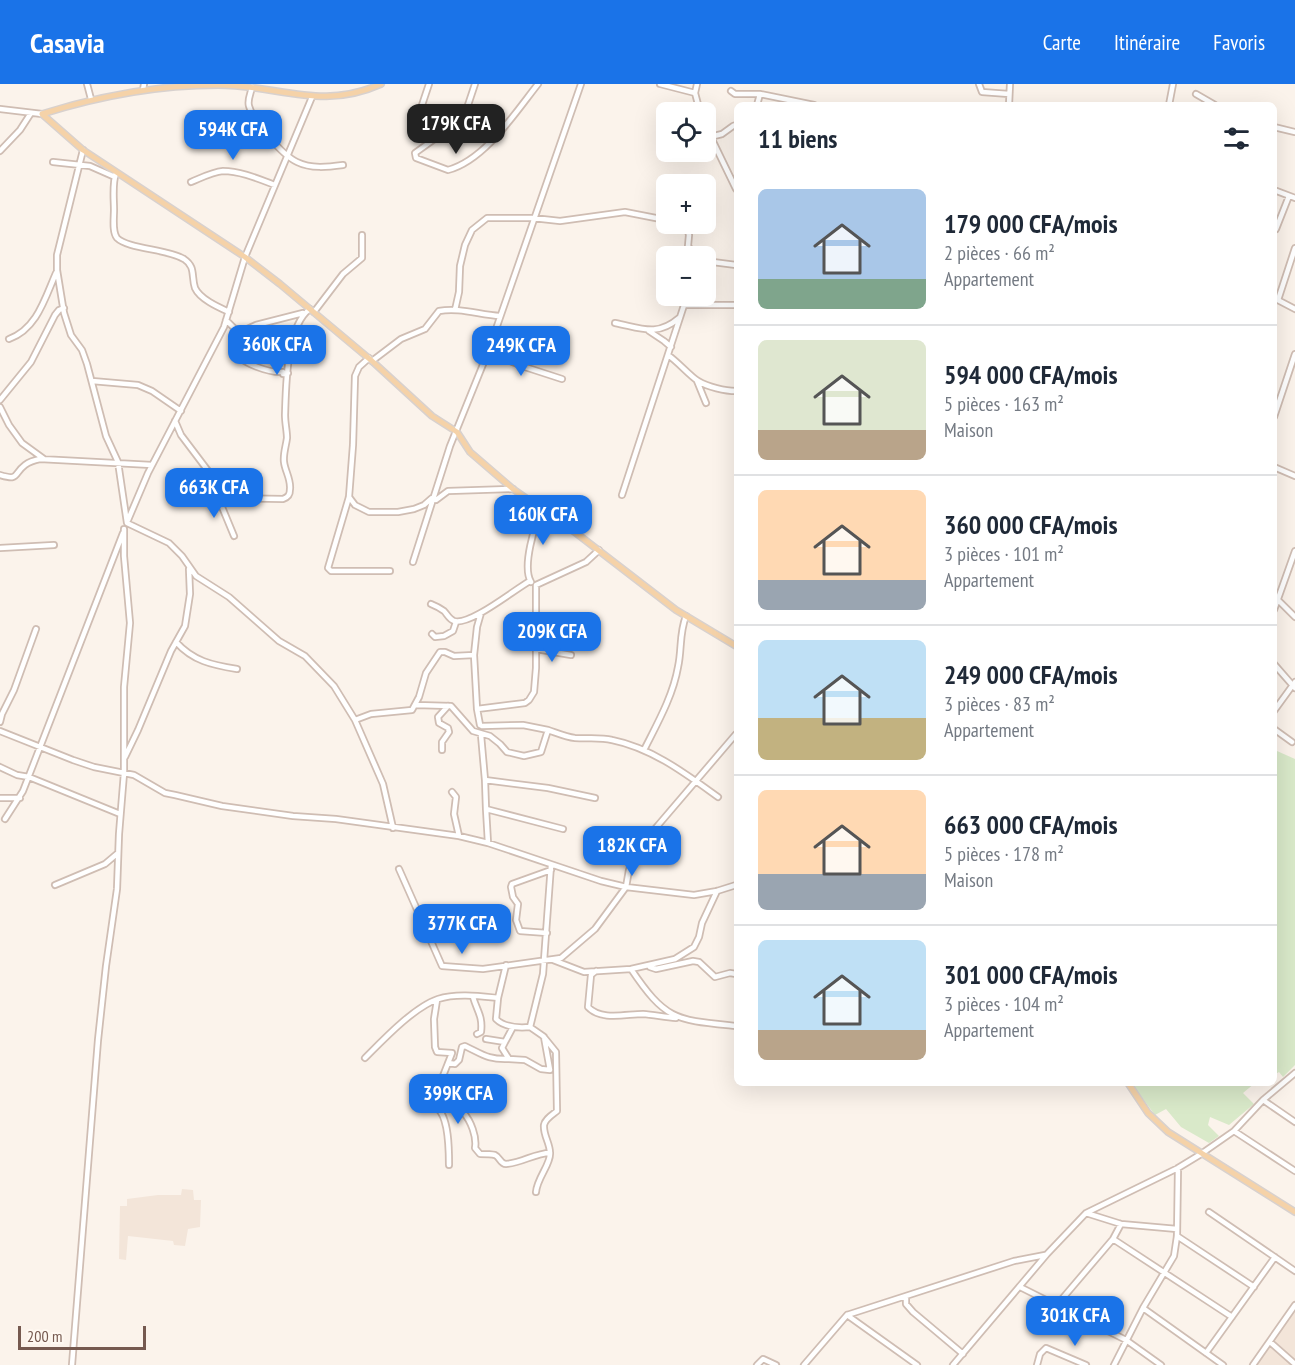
<!DOCTYPE html>
<html lang="fr">
<head>
<meta charset="utf-8">
<style>
	body { margin:0; font-family:"PT Sans Narrow",sans-serif; background:#f6f6f7; color:#1f2937; height:100vh; display:flex; flex-direction:column; font-size:22px; white-space:nowrap }
	* { box-sizing:border-box; margin:0 }
	p { font-size:20px; color:#747a83 }
	.icon { flex:none; width:33px; height:33px; fill:none; stroke:currentColor; stroke-width:2; stroke-linecap:round; stroke-linejoin:round }
	.map { position:relative; flex:1; overflow:hidden }
	.panel { position:absolute; left:734px; top:18px; width:543px; height:984px; display:flex; flex-direction:column; background:#fff; border-radius:9px; box-shadow:0 6px 24px #0002 }
	.panel>* { flex:none }
	.controls { position:absolute; left:656px; top:18px; display:grid; gap:12px }
	.controls a { display:grid; place-items:center; width:60px; height:60px; border-radius:9px; background:#fff; box-shadow:0 6px 24px #0002; font-size:30px }
	.scale { position:absolute; left:18px; bottom:15px; width:128px; box-sizing:border-box; padding-left:6px; border:3px solid #75594f; border-top:0; font-size:16px; line-height:21px; white-space:nowrap; color:#75594f; -webkit-text-stroke:4px #fef8f1; paint-order:stroke }
	.price { position:absolute; translate:-50% -51px; padding:0 14px; border-radius:12px; background:#1a73e8; color:#fff; font-size:20px; line-height:39px; filter:drop-shadow(0 2px 3px #0008) }
	.price::after { content:''; position:absolute; left:50%; top:36px; width:18px; height:14px; margin-left:-9px; background:inherit; clip-path:polygon(0 0,100% 0,50% 100%) }
	.price.selected { background:#222; color:#fff }
	ul { padding:0; list-style:none }
	li { display:flex; align-items:center; gap:18px; height:150px; padding:0 24px }
	li+li { border-top:2px solid #e0e1e3 }
	li span { display:grid; place-items:center; flex:none; width:168px; height:120px; border-radius:9px; color:#555 }
	li>.icon { margin-inline-start:auto }
	span .icon { width:72px; height:72px; fill:#fffc; stroke-width:1 }
	li b { font-size:26px }
	h2 { display:flex; justify-content:space-between; align-items:center; height:72px; padding:0 24px; font-size:26px }
	header { display:flex; align-items:center; gap:36px; box-sizing:border-box; height:84px; padding:0 30px; background:#1a73e8; color:#fff }
	header strong { font-size:28px }
	nav { display:flex; gap:33px; margin-inline-start:auto; font-size:21px }
	.map>svg:first-child { display:block }
</style>
</head>
<body>
<header>
<strong>Casavia</strong>
<nav><a>Carte</a><a>Itinéraire</a><a>Favoris</a></nav>
</header>
<div class="map">
<svg width="1295" height="1281" viewBox="0 0 1295 1281">
	<rect width="100%" height="100%" fill="#fbf3eb"/>
	<path fill="#f3e5d9" d="M182 1105 193 1106 194 1116H201L200 1143 188 1145 185 1162 174 1161 173 1157 128 1152 126 1176 119 1175 120 1122H127V1115L158 1111H181Z
		M1295 1227V1281H1257Z"/>
	<path fill="#d9e9c9" d="M1277 667 1295 675V981L1283 993 1279 988 1274 991V671Z
		M1131 999H1255L1243 1009 1254 1020 1229 1041 1210 1033 1208 1041 1219 1052 1209 1059 1181 1043 1166 1025 1155 1031Z"/>
	<g fill="none" stroke-linecap="round" stroke-linejoin="round">
		<defs>
			<path id="minor" d="M87 0 91 15
				M475 0 468 21 454 41 415 69 416 74 448 86C485 76 515 29 538 0
				M660 0 695 9
				M697 0 695 9 700 28
				M979 0 982 8 1009 10
				M252 3C251 9 247 16 249 22 253 37 282 71 297 78 311 85 328 83 343 81
				M143 6 144 0
				M731 7 735 10H760L814 21
				M1196 10 1215 21
				M757 21 760 10
				M1009 21 1010 0
				M1169 21 1173 0
				M0 25 42 30
				M420 27 429 0
				M705 41 736 105
				M1274 43 1295 48
				M710 53 722 50 733 42 736 41
				M83 66 57 171V186L64 229 71 251 82 266 87 280 106 352 118 378 127 439 169 459 182 472 196 492 229 513 279 557 305 572 334 602 355 636 371 630 412 626 419 613 426 589 440 568H445L454 572 474 571 477 543 481 529
				M0 67 20 46 31 29
				M53 78 90 82 115 93
				M116 89C112 100 114 115 114 126 114 134 112 148 117 154 128 165 168 165 184 175 196 183 191 192 195 204 200 215 218 223 229 228
				M191 98C201 94 212 88 223 87 240 87 259 95 275 101
				M1274 106 1295 114
				M679 140 687 144 689 151 688 162 695 172
				M1276 145 1289 112
				M705 177 736 181
				M1274 214 1295 225
				M1278 216 1295 164
				M684 221H736
				M455 226 459 208 460 182 465 161 472 146 487 134H533L560 137 625 128 666 136
				M314 228 343 190 362 174V151
				M226 236 235 245 243 247 256 241 303 229
				M615 239C641 244 657 253 679 234
				M239 246C238 252 234 260 236 266 238 280 272 289 283 288V290L288 289
				M649 247 664 257 671 263
				M9 255C37 245 45 214 56 189
				M488 268 525 283 562 295
				M668 271C678 278 690 292 698 297 708 303 725 307 736 307
				M369 274 359 283 355 292 353 361 349 413 328 484 331 487H390
				M372 277 401 255 425 245 439 227C459 223 480 231 500 232
				M92 297 138 301 152 307 181 327
				M697 297 706 319
				M0 316 31 278 55 231 59 226 64 224
				M0 323 9 341 22 359 44 375
				M1274 333 1295 270
				M175 337 181 351 215 396 222 423 234 452
				M1274 383 1295 392
				M0 391C20 397 13 390 25 381 29 378 35 376 40 375L152 381
				M219 409 234 414 283 415C288 413 290 411 290 405 291 395 285 387 284 378 283 370 286 362 287 354 287 347 285 339 285 331 286 303 286 242 310 225
				M622 411 687 212
				M349 413 355 421 369 428H398L414 425 424 421 432 414 436 416 448 407 513 405
				M128 436 148 389 224 243 245 173 312 13
				M0 464 54 461
				M413 478 450 362 488 268 581 0
				M531 498C522 483 534 441 543 425
				M1277 515 1295 533
				M431 520C436 522 440 524 444 527 447 530 449 535 454 537 470 542 515 505 530 497
				M1274 526 1295 467
				M432 550 435 553 444 552 453 547 456 538
				M176 558C193 577 212 581 237 585
				M536 565 571 571
				M474 571 477 625
				M1274 580 1295 604
				M416 621 451 622 473 647 490 652 500 660 507 668 524 672 541 668 548 646C557 649 566 653 575 654 587 655 600 653 612 656 652 664 686 690 718 713
				M1274 627 1295 598
				M355 636 383 700 393 744
				M0 638 2 630 14 606 36 545
				M1274 645 1292 658
				M548 646 523 641 482 642 480 641 477 625 525 619 529 616 534 608 536 584V501L586 478 599 466
				M0 647 73 676 94 683 134 691 165 709 175 711 222 722 293 732 336 735 459 752 488 759 601 797 626 803 694 811 717 807 736 801
				M481 651 485 696 548 704 595 714
				M442 666V658L449 648 448 644 439 639 438 633 448 622
				M644 666C657 640 673 612 678 583 682 565 679 550 686 532
				M125 673 138 646 171 567 185 542 190 510 189 485
				M0 683 17 691 29 693 120 730
				M485 696 486 725
				M452 708 456 713 454 730 459 752
				M0 714H20
				M5 735 23 707 123 449
				M488 759 486 725 563 745
				M399 785 442 882 483 885 561 874 595 845 626 803 629 786 636 770 648 753 736 650
				M55 801 105 780 118 769
				M547 849 520 847 516 836 518 820 513 813 511 803 512 800 551 786
				M553 876 584 888 631 885 675 875 694 863 699 853 702 839 717 807
				M650 883 656 885 693 877 699 878 715 893 730 889 736 890
				M631 885C666 937 676 936 736 942
				M596 887 591 891 588 923C601 937 626 930 643 930 654 931 665 933 676 934
				M473 913C477 927 483 932 481 948L477 950
				M498 914 496 935C505 944 519 944 530 943
				M437 916 434 935 435 963 437 968 452 969 441 997 442 1019 437 1024C449 1033 449 1066 449 1081
				M486 955 505 958 513 943
				M505 958 502 964 509 975 525 976 541 985 550 986 544 953
				M365 974C383 956 414 923 438 915 456 909 479 912 498 914L506 881
				M448 979 455 980 459 976 462 963 465 962C482 970 488 976 509 975
				M1263 1016 1295 1038
				M442 1019 463 1022V1028C471 1037 477 1053 475 1064L480 1070C484 1070 491 1070 495 1071 500 1073 500 1080 506 1080 522 1079 535 1069 550 1069
				M1234 1047 1295 1087
				M536 1108C537 1094 551 1080 550 1069 550 1059 543 1051 544 1041 545 1035 552 1031 557 1027L556 968 543 952 530 943 543 890 551 781
				M1209 1128 1295 1187
				M1086 1129 1121 1140 1177 1145
				M1177 1152 1254 1203
				M1113 1155 1232 1233
				M1020 1203 1126 1256 1161 1281
				M906 1214V1220L913 1228 963 1270
				M1056 1222 1113 1155 1121 1140
				M1143 1224 1223 1281
				M847 1231 917 1281
				M1270 1258 1295 1280
				M1206 1269 1275 1173
				M72 1281 98 956 106 882 117 805 119 750 124 689V603L130 539 124 472V445
				M757 1281 763 1275 776 1281
				M804 1281 847 1231 1014 1177 1045 1171
				M953 1281 1047 1170 1086 1129 1178 1084 1201 1070 1234 1047 1263 1016 1295 989
				M1037 1281 1040 1270 1046 1264 1086 1281
				M1114 1281 1143 1224 1174 1172 1177 1152 1178 1084
				M1253 1281 1295 1221"/>
			<path id="major" d="M381 0C321 27 279 1 218 1 158 1 99 12 42 30L83 66 245 173 280 200 372 277 432 332 457 348 470 368 513 405 576 449 676 526 736 562
				M1128 999 1148 1029 1168 1048 1295 1128"/>
		</defs>
		<use href="#minor" stroke="#cfbdb3" stroke-width="8"/>
		<use href="#major" stroke="#d8d1ce" stroke-width="8"/>
		<use href="#minor" stroke="#fff" stroke-width="4.5"/>
		<use href="#major" stroke="#f5d2a8" stroke-width="5"/>
	</g>
</svg>
<div class="controls">
<a><svg class="icon" aria-label="locate" viewBox="0 0 24 24"><circle cx="12" cy="12" r="6"/><path d="M12 2v4M12 18v4M2 12h4M18 12h4"/></svg></a>
<a>+</a>
<a>−</a>
</div>
<div class="scale">200 m</div>
<b class="price selected" style="left:456px;top:71px">179K CFA</b>
<b class="price" style="left:233px;top:77px">594K CFA</b>
<b class="price" style="left:277px;top:292px">360K CFA</b>
<b class="price" style="left:521px;top:293px">249K CFA</b>
<b class="price" style="left:214px;top:435px">663K CFA</b>
<b class="price" style="left:543px;top:462px">160K CFA</b>
<b class="price" style="left:552px;top:579px">209K CFA</b>
<b class="price" style="left:632px;top:793px">182K CFA</b>
<b class="price" style="left:462px;top:871px">377K CFA</b>
<b class="price" style="left:458px;top:1041px">399K CFA</b>
<b class="price" style="left:1075px;top:1263px">301K CFA</b>
<section class="panel">
<h2>11 biens<svg class="icon" aria-label="filters" viewBox="0 0 24 24"><path d="M4 7h16M4 17h16"/><circle cx="9" cy="7" r="2"/><circle cx="15" cy="17" r="2"/></svg></h2>
<ul>
<li><span style="background:linear-gradient(#a9c7e8 75%,#7fa58c 0)"><svg class="icon" aria-label="home" viewBox="0 0 24 24"><path d="M3 11l9-7 9 7M6 9v11h12V9"/></svg></span><div><b>179 000 CFA/mois</b><p>2 pièces · 66 m²</p><p>Appartement</p></div></li>
<li><span style="background:linear-gradient(#dfe7d0 75%,#b9a48a 0)"><svg class="icon" aria-label="home" viewBox="0 0 24 24"><path d="M3 11l9-7 9 7M6 9v11h12V9"/></svg></span><div><b>594 000 CFA/mois</b><p>5 pièces · 163 m²</p><p>Maison</p></div></li>
<li><span style="background:linear-gradient(#ffd9b3 75%,#9aa5b1 0)"><svg class="icon" aria-label="home" viewBox="0 0 24 24"><path d="M3 11l9-7 9 7M6 9v11h12V9"/></svg></span><div><b>360 000 CFA/mois</b><p>3 pièces · 101 m²</p><p>Appartement</p></div></li>
<li><span style="background:linear-gradient(#bfe0f5 65%,#c2b280 0)"><svg class="icon" aria-label="home" viewBox="0 0 24 24"><path d="M3 11l9-7 9 7M6 9v11h12V9"/></svg></span><div><b>249 000 CFA/mois</b><p>3 pièces · 83 m²</p><p>Appartement</p></div></li>
<li><span style="background:linear-gradient(#ffd9b3 70%,#9aa5b1 0)"><svg class="icon" aria-label="home" viewBox="0 0 24 24"><path d="M3 11l9-7 9 7M6 9v11h12V9"/></svg></span><div><b>663 000 CFA/mois</b><p>5 pièces · 178 m²</p><p>Maison</p></div></li>
<li><span style="background:linear-gradient(#bfe0f5 75%,#b9a48a 0)"><svg class="icon" aria-label="home" viewBox="0 0 24 24"><path d="M3 11l9-7 9 7M6 9v11h12V9"/></svg></span><div><b>301 000 CFA/mois</b><p>3 pièces · 104 m²</p><p>Appartement</p></div></li>
</ul>
</section>
</div>
</body>
</html>
